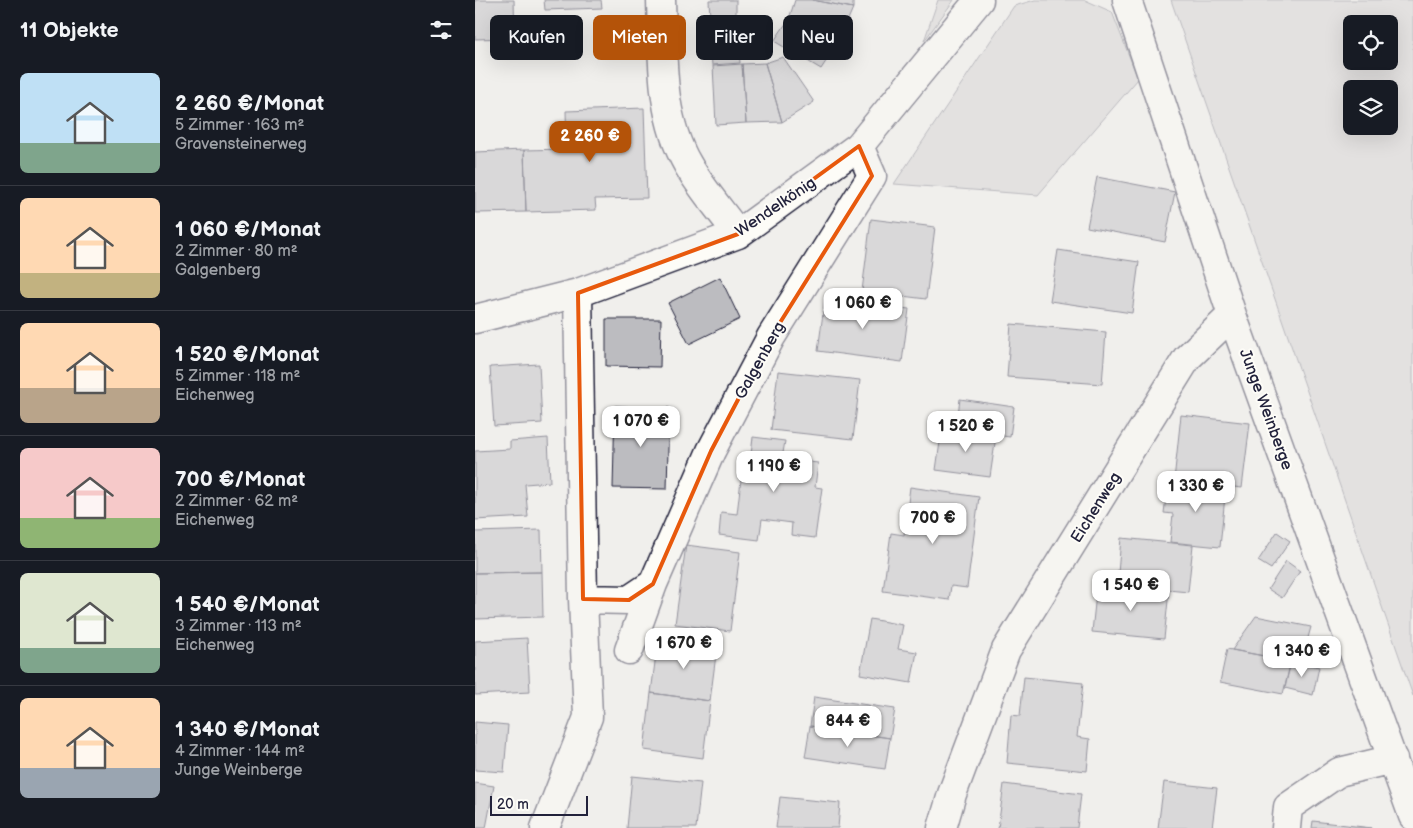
<!DOCTYPE html>
<html lang="de">
<head>
<meta charset="utf-8">
<style>
	body { margin:0; font-family:"Balsamiq Sans",sans-serif; background:#242831; color:#f1f3f6; height:100vh; display:flex; flex-direction:column; font-size:19px; white-space:nowrap }
	* { box-sizing:border-box; margin:0 }
	p { font-size:16px; color:#9ea1a6 }
	.icon { flex:none; width:28px; height:28px; fill:none; stroke:currentColor; stroke-width:2; stroke-linecap:round; stroke-linejoin:round }
	.map { position:relative; flex:1; overflow:hidden }
	.sheet { display:flex; flex-direction:column; background:#171b24; width:475px }
	.sheet>* { flex:none }
	.top-card { position:absolute; left:15px; top:15px; width:475px; height:45px; display:flex; gap:10px }
	.tools { position:absolute; left:868px; top:15px; display:grid; gap:10px }
	.tools a { display:grid; place-items:center; width:55px; height:55px; border-radius:8px; background:#171b24; box-shadow:0 5px 20px #0002; font-size:25px }
	.scale { position:absolute; left:15px; bottom:12px; width:98px; box-sizing:border-box; padding-left:5px; border:2px solid #22223b; border-top:0; font-size:14px; line-height:18px; white-space:nowrap; color:#22223b; -webkit-text-stroke:4px #fdfcf7; paint-order:stroke }
	.price { position:absolute; translate:-50% -42px; padding:0 11px; border-radius:10px; background:#fff; color:#222; font-size:16px; line-height:32px; filter:drop-shadow(0 1px 2px #0008) }
	.price::after { content:''; position:absolute; left:50%; top:30px; width:15px; height:11px; margin-left:-8px; background:inherit; clip-path:polygon(0 0,100% 0,50% 100%) }
	.price.active { background:#b45309; color:#fff }
	ul { padding:0; list-style:none }
	li { display:flex; align-items:center; gap:15px; height:125px; padding:0 20px }
	li+li { border-top:1px solid #363941 }
	li span { display:grid; place-items:center; flex:none; width:140px; height:100px; border-radius:8px; color:#555 }
	li>.icon { margin-inline-start:auto }
	span .icon { width:60px; height:60px; fill:#fffc; stroke-width:1 }
	li b { font-size:21px }
	h2 { display:flex; justify-content:space-between; align-items:center; height:60px; padding:0 20px; font-size:21px }
	.chip { padding:0 18px; border-radius:8px; background:#171b24; box-shadow:0 5px 20px #0002; font-size:18px; line-height:45px }
	.chip.active { background:#b45309; color:#fff }
	main { display:flex; flex:1; min-height:0 }
	.map>svg:first-child { display:block }
</style>
</head>
<body>
<main>
<section class="sheet">
<h2>11 Objekte<svg class="icon" aria-label="filters" viewBox="0 0 24 24"><path d="M4 7h16M4 17h16"/><circle cx="9" cy="7" r="2"/><circle cx="15" cy="17" r="2"/></svg></h2>
<ul>
<li><span style="background:linear-gradient(#bfe0f5 70%,#7fa58c 0)"><svg class="icon" aria-label="home" viewBox="0 0 24 24"><path d="M3 11l9-7 9 7M6 9v11h12V9"/></svg></span><div><b>2 260 €/Monat</b><p>5 Zimmer · 163 m²</p><p>Gravensteinerweg</p></div></li>
<li><span style="background:linear-gradient(#ffd9b3 75%,#c2b280 0)"><svg class="icon" aria-label="home" viewBox="0 0 24 24"><path d="M3 11l9-7 9 7M6 9v11h12V9"/></svg></span><div><b>1 060 €/Monat</b><p>2 Zimmer · 80 m²</p><p>Galgenberg</p></div></li>
<li><span style="background:linear-gradient(#ffd9b3 65%,#b9a48a 0)"><svg class="icon" aria-label="home" viewBox="0 0 24 24"><path d="M3 11l9-7 9 7M6 9v11h12V9"/></svg></span><div><b>1 520 €/Monat</b><p>5 Zimmer · 118 m²</p><p>Eichenweg</p></div></li>
<li><span style="background:linear-gradient(#f6c9c9 70%,#8fb573 0)"><svg class="icon" aria-label="home" viewBox="0 0 24 24"><path d="M3 11l9-7 9 7M6 9v11h12V9"/></svg></span><div><b>700 €/Monat</b><p>2 Zimmer · 62 m²</p><p>Eichenweg</p></div></li>
<li><span style="background:linear-gradient(#dfe7d0 75%,#7fa58c 0)"><svg class="icon" aria-label="home" viewBox="0 0 24 24"><path d="M3 11l9-7 9 7M6 9v11h12V9"/></svg></span><div><b>1 540 €/Monat</b><p>3 Zimmer · 113 m²</p><p>Eichenweg</p></div></li>
<li><span style="background:linear-gradient(#ffd9b3 70%,#9aa5b1 0)"><svg class="icon" aria-label="home" viewBox="0 0 24 24"><path d="M3 11l9-7 9 7M6 9v11h12V9"/></svg></span><div><b>1 340 €/Monat</b><p>4 Zimmer · 144 m²</p><p>Junge Weinberge</p></div></li>
</ul>
</section>
<div class="map">
<svg width="938" height="828" viewBox="0 0 938 828">
	<rect width="100%" height="100%" fill="#f0efec"/>
	<filter id="ink" filterUnits="userSpaceOnUse"><feTurbulence type="fractalNoise" baseFrequency=".02" numOctaves="2"/><feDisplacementMap in="SourceGraphic" scale="10" xChannelSelector="R" yChannelSelector="G"/><feConvolveMatrix kernelMatrix="1 2 1 2 8 2 1 2 1" color-interpolation-filters="sRGB"/></filter>
	<g filter="url(#ink)">
		<path fill="#d2d1d1" stroke="#7a7a86" fill-rule="evenodd" d="M463 0H479L449 41Z
			M560 0H610L637 12 663 79 563 195 419 184 539 6Z
			M696 0H938V696ZM876 24H914V61H876ZM876 89H914V126H876Z"/>
		<path fill="#bcbcc0" stroke="#22223b" d="M0 0H39L40 38 0 39Z
			M69 0H126L127 8 70 10Z
			M234 0H261V16L235 17Z
			M320 0H337L378 8 363 43 314 19Z
			M337 0H378V8Z
			M314 19 363 43 346 69 299 41Z
			M263 38 265 63 237 65 235 40Z
			M308 57 339 102 307 122 290 63Z
			M290 63 307 122 271 123 267 64Z
			M267 64 271 123 241 125 238 66Z
			M169 108 172 198 120 199 121 210 51 212 49 150 92 149 91 111Z
			M49 150 51 212 0 213V152Z
			M622 177 700 192 690 242 612 227Z
			M396 219 460 227 451 299 387 291Z
			M583 250 664 262 657 313 575 301Z
			M245 277 265 319 214 344 193 303Z
			M350 298 434 309 427 362 343 351Z
			M131 319H186L185 367 131 366Z
			M536 324 631 332 627 384 532 377Z
			M64 364 67 423 19 426 15 367Z
			M303 371 385 380 378 439 296 430Z
			M485 399 539 407 535 437 481 430Z
			M140 406 194 408 192 489 138 488Z
			M706 415 775 423 767 488 699 480Z
			M467 428 521 436 515 477 461 470Z
			M278 437 310 441 307 459 343 463 340 487 347 488 340 538 316 535 317 523 287 519 284 540 244 535 246 512 262 514 269 454H276Z
			M73 438 75 482 50 484 53 517 0 520V451L35 449V441Z
			M693 481 751 486 745 547 695 542 698 514 689 513Z
			M435 487 504 497 492 588 476 586 474 600 408 591 416 533 429 535Z
			M66 530 67 572 0 573V532Z
			M802 532 815 541 796 569 783 561Z
			M646 538 718 545 713 592 642 585Z
			M211 545 265 552 255 631 200 624Z
			M811 561 825 571 807 598 793 589Z
			M67 572 68 617 0 619V573Z
			M622 584 694 591 689 639 617 632Z
			M781 616 836 627 826 663 757 650Z
			M395 619 428 625 423 649 442 652 436 683 385 674Z
			M52 638 55 692 0 695V641Z
			M183 639 242 647 235 701 176 693Z
			M752 649 816 661 808 694 745 682Z
			M816 661 844 667 838 695 810 688Z
			M549 677 608 683 602 737 615 739 612 771 532 763 536 715 545 716Z
			M176 693 235 701 228 758 169 750Z
			M339 697 420 709 415 738 335 726Z
			M0 722 33 725 29 772 0 770Z
			M335 726 415 738 410 769 330 757Z
			M157 776 226 783 221 828H152Z
			M689 782 742 788 737 828H683Z
			M0 783 19 786 11 828H0Z
			M529 784 606 794 602 828H523Z
			M305 797 365 803 363 828H301Z
			M838 821 897 828H837Z"/>
		<g fill="none" stroke-linecap="round" stroke-linejoin="round">
			<defs>
				<path id="minor" d="M186 0C188 55 184 116 213 165 226 188 247 212 263 234
					M652 0 757 315 938 816
					M0 319 103 293 263 234 384 146 504 0
					M108 599 154 600 178 584
					M154 650 178 584 236 451 296 337 397 176 384 146
					M70 828 113 717 108 599 103 293
					M467 828 477 794 531 650 712 358 757 315
					M811 828 813 807 864 772 918 759"/>
			</defs>
			<use href="#minor" stroke="#22223b" stroke-width="31"/>
			<use href="#minor" stroke="#fdfcf7" stroke-width="28"/>
		</g>
	</g>
	<path d="M0 0H938V828H0ZM384 146 397 176 296 337 236 451 178 584 154 600 108 599 103 293 263 234Z" fill="#f0efec" fill-opacity=".55" fill-rule="evenodd"/>
	<path fill="none" stroke="#e8590c" stroke-width="4" stroke-linejoin="round" d="M384 146 397 176 296 337 236 451 178 584 154 600 108 599 103 293 263 234Z"/>
	<g text-anchor="middle" stroke-width="4" stroke-linejoin="round" paint-order="stroke">
		<g font-size="16" fill="#22223b" stroke="#fdfcf7">
			<text transform="translate(300 206) rotate(-34)" y="6">Wendelkönig</text>
			<text transform="translate(284 360) rotate(-61)" y="6">Galgenberg</text>
			<text transform="translate(792 409) rotate(70)" y="6">Junge Weinberge</text>
			<text transform="translate(620 507) rotate(-58)" y="6">Eichenweg</text>
		</g>
	</g>
</svg>
<div class="tools">
<a><svg class="icon" aria-label="locate" viewBox="0 0 24 24"><circle cx="12" cy="12" r="6"/><path d="M12 2v4M12 18v4M2 12h4M18 12h4"/></svg></a>
<a><svg class="icon" aria-label="layers" viewBox="0 0 24 24"><path d="M12 4l9 5-9 5-9-5zM3 14l9 5 9-5"/></svg></a>
</div>
<div class="scale">20 m</div>
<b class="price active" style="left:115px;top:163px">2 260 €</b>
<b class="price" style="left:388px;top:330px">1 060 €</b>
<b class="price" style="left:166px;top:448px">1 070 €</b>
<b class="price" style="left:491px;top:453px">1 520 €</b>
<b class="price" style="left:299px;top:493px">1 190 €</b>
<b class="price" style="left:721px;top:513px">1 330 €</b>
<b class="price" style="left:458px;top:545px">700 €</b>
<b class="price" style="left:656px;top:612px">1 540 €</b>
<b class="price" style="left:209px;top:670px">1 670 €</b>
<b class="price" style="left:827px;top:678px">1 340 €</b>
<b class="price" style="left:373px;top:748px">844 €</b>
<div class="top-card">
<a class="chip">Kaufen</a>
<a class="chip active">Mieten</a>
<a class="chip">Filter</a>
<a class="chip">Neu</a>
</div>
</div>
</main>
</body>
</html>
